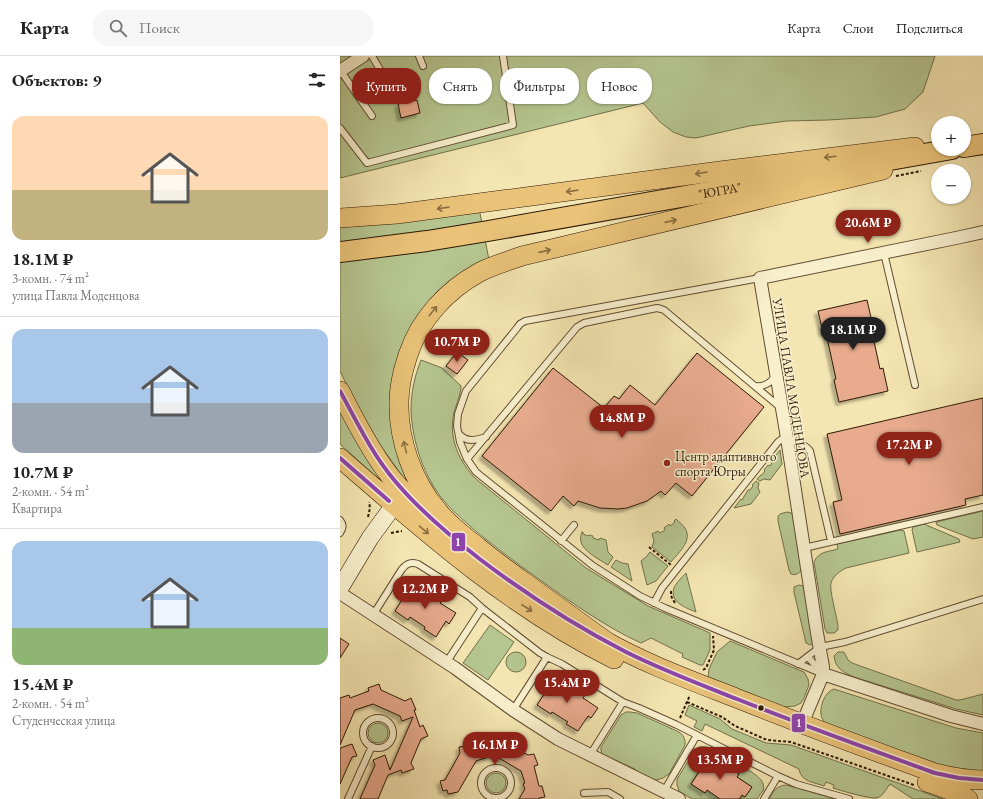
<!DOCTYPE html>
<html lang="ru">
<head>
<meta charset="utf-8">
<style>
	body { margin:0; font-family:"EB Garamond",serif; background:#f6f6f6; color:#222; height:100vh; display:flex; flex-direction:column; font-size:15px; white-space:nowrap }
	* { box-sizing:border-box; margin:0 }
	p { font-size:13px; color:#767676 }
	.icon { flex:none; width:22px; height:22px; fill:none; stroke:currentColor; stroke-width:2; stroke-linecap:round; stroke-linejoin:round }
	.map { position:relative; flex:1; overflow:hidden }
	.panel { display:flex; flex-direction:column; background:#fff; width:340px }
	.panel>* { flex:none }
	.top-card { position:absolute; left:12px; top:12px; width:380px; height:36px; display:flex; gap:8px }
	.buttons { position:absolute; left:591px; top:60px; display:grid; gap:8px }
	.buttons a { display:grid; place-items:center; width:40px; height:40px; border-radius:50%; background:#fff; box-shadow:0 1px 3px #0004; font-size:20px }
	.price { position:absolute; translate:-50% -34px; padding:0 9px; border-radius:14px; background:#8f2418; color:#fff; font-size:13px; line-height:26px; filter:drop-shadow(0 1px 2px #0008) }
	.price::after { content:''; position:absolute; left:50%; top:24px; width:12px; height:9px; margin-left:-6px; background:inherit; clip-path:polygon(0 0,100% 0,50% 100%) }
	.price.active { background:#222; color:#fff }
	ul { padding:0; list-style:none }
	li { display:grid; align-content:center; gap:8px; height:212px; padding:0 12px }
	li+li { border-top:1px solid #e0e0e0 }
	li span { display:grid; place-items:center; height:124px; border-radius:12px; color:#555 }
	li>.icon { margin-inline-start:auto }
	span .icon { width:72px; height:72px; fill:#fffc; stroke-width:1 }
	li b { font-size:17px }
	h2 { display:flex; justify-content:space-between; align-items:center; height:48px; padding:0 12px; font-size:17px }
	.tag { padding:0 14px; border-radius:16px; background:#fff; box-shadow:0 1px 3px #0004; font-size:14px; line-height:36px }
	.tag.active { background:#8f2418; color:#fff }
	header { display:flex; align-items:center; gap:24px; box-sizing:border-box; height:56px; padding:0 20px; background:#fff; border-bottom:1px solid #e0e0e0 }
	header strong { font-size:19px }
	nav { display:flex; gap:22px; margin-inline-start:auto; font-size:14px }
	.search { width:280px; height:36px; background:#f6f6f6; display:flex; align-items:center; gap:10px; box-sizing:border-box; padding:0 14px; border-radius:16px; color:#767676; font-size:15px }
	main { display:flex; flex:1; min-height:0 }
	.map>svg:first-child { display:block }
</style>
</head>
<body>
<header>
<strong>Карта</strong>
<div class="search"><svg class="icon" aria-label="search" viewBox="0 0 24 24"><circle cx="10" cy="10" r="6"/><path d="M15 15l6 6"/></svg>Поиск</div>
<nav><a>Карта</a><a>Слои</a><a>Поделиться</a></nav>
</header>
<main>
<section class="panel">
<h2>Объектов: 9<svg class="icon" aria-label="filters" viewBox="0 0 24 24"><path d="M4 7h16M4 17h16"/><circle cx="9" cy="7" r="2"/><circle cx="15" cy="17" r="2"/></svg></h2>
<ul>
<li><span style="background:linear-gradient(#ffd9b3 60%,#c2b280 0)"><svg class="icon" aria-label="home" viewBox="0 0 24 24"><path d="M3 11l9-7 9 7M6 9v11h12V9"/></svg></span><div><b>18.1M ₽</b><p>3-комн. · 74 m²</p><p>улица Павла Моденцова</p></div></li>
<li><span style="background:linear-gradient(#a9c7e8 60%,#9aa5b1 0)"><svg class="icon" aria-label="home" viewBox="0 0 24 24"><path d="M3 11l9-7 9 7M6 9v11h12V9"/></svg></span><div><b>10.7M ₽</b><p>2-комн. · 54 m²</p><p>Квартира</p></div></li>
<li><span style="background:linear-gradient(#a9c7e8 70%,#8fb573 0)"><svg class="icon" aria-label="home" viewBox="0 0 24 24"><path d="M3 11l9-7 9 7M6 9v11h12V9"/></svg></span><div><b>15.4M ₽</b><p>2-комн. · 54 m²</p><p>Студенческая улица</p></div></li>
</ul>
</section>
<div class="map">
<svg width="643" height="743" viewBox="0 0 643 743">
	<defs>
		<filter id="shadow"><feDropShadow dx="-3.5" dy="3.5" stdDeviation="1" flood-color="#0004"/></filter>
	</defs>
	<rect width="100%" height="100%" fill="#f4e6b2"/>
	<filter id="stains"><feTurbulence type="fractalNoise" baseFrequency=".005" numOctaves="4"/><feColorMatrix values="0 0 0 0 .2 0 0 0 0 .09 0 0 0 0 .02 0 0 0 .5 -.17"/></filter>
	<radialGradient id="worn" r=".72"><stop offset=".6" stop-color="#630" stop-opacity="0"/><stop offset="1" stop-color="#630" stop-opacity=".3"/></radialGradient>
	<path fill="#b6c690" stroke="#72704b" d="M0 0H595L583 36 565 53 536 61 488 64 447 65 409 70 356 82 346 81 333 76 320 66 303 47 0 122Z
		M139 152 149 204 62 296 68 425 63 421 40 389 17 350 0 315V168Z
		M81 304 102 312 121 330C121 339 116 348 114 357 108 381 119 406 136 423L246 512 308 550 370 577V594L363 609H360L342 601 343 598 311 582 301 587C265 571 228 544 196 521 176 507 157 492 138 477 127 467 115 458 105 446 84 422 72 385 71 354 71 336 75 319 81 304Z
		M0 353 42 424 35 420 0 388Z
		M440 394 442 408 430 424 424 423 420 425 417 423 421 419H422L425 415 424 414 428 409 430 410 433 405 432 404Z
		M416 425 419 427 418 432 420 436 411 448 394 452 401 443 402 444 408 434H410L413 430 412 429Z
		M643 455V481L633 483 597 469 596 466Z
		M447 456 451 457 453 459 462 514C459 517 456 520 451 518L449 514 438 465V460L440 458Z
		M336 463C339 466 343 469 345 472 353 485 338 497 331 506L312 491 314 485 312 478 318 475 320 477 325 474 324 472 329 468 330 470 335 466 334 465Z
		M584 468 619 483 620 486 577 496 572 474 573 471Z
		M561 474 564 475 569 497 506 512C500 515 493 520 491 527 489 534 497 561 498 570V574L494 577H487L485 573 474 506C479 495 488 496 498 493L497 488Z
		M242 476H243V478L248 480 249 479 253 480V482L259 484 260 482 266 484 268 496 273 501 268 509C260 504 243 495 241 486 240 482 241 479 242 476Z
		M310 496 328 510 316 525 307 529 301 505 306 501Z
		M276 504 282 507 288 508 292 525 271 511Z
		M346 517 356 556C346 552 329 546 334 532 336 527 342 521 346 517Z
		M459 529 463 530 465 532 473 587 470 589 466 587 454 536V531Z
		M150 569 174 586 148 624 123 607Z
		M390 585 464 616 468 623 469 629 464 642 461 647 455 650 444 651 368 621 369 613 377 596Z
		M166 606a10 10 0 1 1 20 0a10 10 0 1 1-20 0Z
		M498 596H504L508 604 512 607 616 644H620L643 638V659L616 653 514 621C504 617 495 612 494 600Z
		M494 633 616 672 643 677V717L601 710 485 667C483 664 481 661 481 658 480 649 485 636 494 633Z
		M349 649 380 663 392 673 426 687 451 689 603 743H573L550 728C546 733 543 740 537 742 530 743 502 735 493 732L494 729 486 726 484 730C474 726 461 726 459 713L365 668 362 675 354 671 357 665 345 659Z
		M286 656H290L297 657 337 675C343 678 346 683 345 689L329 718 323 722 316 724 312 723 294 716 295 713 275 704 273 706C267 702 260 700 261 691L281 659Z
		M28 677a10 10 0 1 1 20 0a10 10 0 1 1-20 0Z
		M359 691C370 689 378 696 386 701L380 710 365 701 358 711 361 713 351 728 365 737 367 734 380 743H352L339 735 337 729V723L354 696Z
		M403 711C411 716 427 723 423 735 421 737 419 740 417 743H399L402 739 405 741 412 731 397 721Z
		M146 727a10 10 0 1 1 20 0a10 10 0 1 1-20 0Z
		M446 729 489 741 493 743H429C434 735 436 730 446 729Z"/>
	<path fill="#e8ab8e" stroke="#2e1906" filter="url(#shadow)" d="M77 44 80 57 61 62 58 48Z
		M527 244 532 266 530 267 540 313 543 312 548 335 499 346 494 324 496 323 486 277H483L478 255Z
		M117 296 128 304 117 318 106 310Z
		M357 297 424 351 352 440 336 427 325 439 321 435 307 445 287 452 278 453 260 452 238 445 234 450 223 440 211 455 142 400 213 312 264 352 274 340 279 343 290 329 315 349Z
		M643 342V439L625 443 626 449 500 478 493 446 502 444 487 378Z
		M69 527 84 537 86 534 102 545 100 547 116 557 109 568 106 565 96 581 84 573 85 571 70 561 68 564 55 555 65 539 62 538Z
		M0 582 9 588 0 602Z
		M211 622 226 632 228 628 245 639 243 642 258 652 251 662 248 660 238 675 226 668 228 666 212 656 211 658 197 649 207 634 204 632Z
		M39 628 41 634 65 645 71 642 76 654H74L80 671 83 669 88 680 81 683 71 707 74 713 62 717 61 714 48 719 38 743H20L35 709 33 704 45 699 50 714 73 661 62 665 60 660 33 648 15 654 0 689V642L9 639 10 642 29 635 28 632Z
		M163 679 164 686 188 699 194 698 198 709 194 710 199 730H202L205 741 199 742 198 743H179L185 733 183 728 185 727 181 715 154 699 136 705 118 736 108 738 107 734 103 735 100 725 105 724 120 697 119 691 130 689 131 691 152 686 151 682Z
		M12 688 17 700 12 701 0 728V692Z
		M365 701 380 710 382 707 399 718 397 721 412 731 405 741 402 739 399 743H380L367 734 365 737 351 728 361 713 358 711Z"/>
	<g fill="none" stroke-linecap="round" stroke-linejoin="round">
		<defs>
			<path id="service" d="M32 0 46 24
				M79 0 83 10
				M0 14 32 60
				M0 72 27 107 173 69 163 0
				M544 197 575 329
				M420 222 185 265 180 268 177 272 126 335 118 358 117 370 120 386 127 403 136 416 252 509 300 540 325 552 483 618
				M415 330C424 331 430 328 435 320
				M119 378C127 387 136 384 146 381
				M127 403 237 271 244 267 317 252 321 253 324 254 441 352
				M0 464C4 469 3 472 0 477
				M221 485 234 469
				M464 492 643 451
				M314 547 322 532 438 386C440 384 444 382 447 382 453 383 467 390 470 395L491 485
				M33 559 62 513C67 507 71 506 78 508L130 541 142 552 200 597 207 601 222 608 283 646 299 652 337 669 438 720 456 728 509 743
				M468 601 482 617
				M106 607 142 552
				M458 608 480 591 505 586 643 543
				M173 654 207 601
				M23 677a15 15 0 1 1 30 0a15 15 0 1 1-30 0Z
				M250 699 283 646
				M141 727a15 15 0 1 1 30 0a15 15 0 1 1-30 0Z
				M324 735 357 679
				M244 737 268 736 280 743
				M8 743 32 690
				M424 743 438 720"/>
			<path id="minor" d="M0 15 23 0
				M0 537 115 612 173 654 218 683 339 743
				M483 618 611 660 643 668
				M462 668 483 618V611L477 577 447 382 420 222 616 182 643 176"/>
			<path id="secondary" d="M0 532 30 482 54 449"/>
			<path id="primary" d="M0 162 57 158 380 115 575 91
				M0 335C13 361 27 388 44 412 58 432 76 449 95 465
				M0 402C85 476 171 552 274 603
				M260 582C303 607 350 624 396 642 462 668 528 693 595 717 611 721 626 724 643 724
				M270 588C242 568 215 548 187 528 170 516 154 504 138 491 124 480 109 469 98 455 73 426 58 384 59 346 59 330 63 314 68 299 80 263 107 234 140 216 154 209 168 205 182 200L543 114
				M587 726 618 737 628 743"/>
			<g id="trunk">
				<path d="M624 91 643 88"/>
				<path id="s1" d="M0 196 87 185 148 175 612 93"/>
			</g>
		</defs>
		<use href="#service" stroke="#604c31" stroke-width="8"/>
		<use href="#minor" stroke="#604c31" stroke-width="14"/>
		<use href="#secondary" stroke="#2e1906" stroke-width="18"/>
		<use href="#primary" stroke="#2e1906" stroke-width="20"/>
		<use href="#trunk" stroke="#2e1906" stroke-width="22"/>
		<path stroke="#2e1906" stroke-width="2" stroke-dasharray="3 2" stroke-linecap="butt" d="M556 120 581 115
			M28 461 30 452 29 446
			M51 477 62 475
			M309 491 331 509
			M331 535V540L335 547
			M363 614 366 612 374 594 373 580
			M347 646 382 661 395 670 427 684 451 686 574 729
			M340 662 350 639"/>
		<use href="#service" stroke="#f8efcd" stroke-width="6"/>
		<use href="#minor" stroke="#f8efcd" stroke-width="12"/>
		<use href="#secondary" stroke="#f8efcd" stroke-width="17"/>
		<use href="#primary" stroke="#eac379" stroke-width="19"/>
		<use href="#trunk" stroke="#eac379" stroke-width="20"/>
		<defs>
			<path id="bus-1" d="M0 335C17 366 32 398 55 425 80 455 110 480 141 504 186 538 235 570 286 596 322 614 359 628 397 643 462 669 529 693 595 717L619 722 643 724
				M0 402 49 445"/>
		</defs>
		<use href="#bus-1" stroke="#f8efcd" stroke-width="7"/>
		<use href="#bus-1" stroke="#8e44ad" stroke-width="4"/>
	</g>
	<defs><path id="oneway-shaft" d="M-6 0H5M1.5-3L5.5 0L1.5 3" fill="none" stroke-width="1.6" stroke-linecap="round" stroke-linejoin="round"/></defs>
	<g stroke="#8c6e40">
		<use href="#oneway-shaft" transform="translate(490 101) rotate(173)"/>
		<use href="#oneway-shaft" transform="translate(361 117) rotate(172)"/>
		<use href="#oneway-shaft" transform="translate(232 135) rotate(172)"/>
		<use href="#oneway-shaft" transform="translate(103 152) rotate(172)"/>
		<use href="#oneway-shaft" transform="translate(331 165) rotate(-13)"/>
		<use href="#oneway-shaft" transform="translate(205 195) rotate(-13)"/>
		<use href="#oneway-shaft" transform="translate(93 255) rotate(-51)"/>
		<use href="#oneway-shaft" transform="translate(65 391) rotate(-104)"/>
		<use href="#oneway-shaft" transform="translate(84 474) rotate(40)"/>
		<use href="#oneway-shaft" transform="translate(187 552) rotate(33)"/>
	</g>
	<circle fill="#8f2418" stroke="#f8efcd" stroke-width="1.5" cx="327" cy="407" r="4"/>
	<circle fill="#2e1906" stroke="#f8efcd" stroke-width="1.5" cx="421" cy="652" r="3.5"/>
	<g text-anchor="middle" stroke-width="3" stroke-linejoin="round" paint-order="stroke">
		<g font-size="13" fill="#2e1906" stroke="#f8efcd">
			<text dy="5" stroke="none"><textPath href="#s1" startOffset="385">"ЮГРА"</textPath></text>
			<text transform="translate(452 332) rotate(81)" y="5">УЛИЦА ПАВЛА МОДЕНЦОВА</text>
		</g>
		<g font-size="13" fill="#2e1906" stroke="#f8efcd" text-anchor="start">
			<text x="335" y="405">Центр адаптивного<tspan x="335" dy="15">спорта Югры</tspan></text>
		</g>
	</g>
	<g stroke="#f8efcd" stroke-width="1.5">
		<rect x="111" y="476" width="15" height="20" rx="4" fill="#8e44ad"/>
		<rect x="451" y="657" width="15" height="20" rx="4" fill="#8e44ad"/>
	</g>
	<g font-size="11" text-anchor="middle" font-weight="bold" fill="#fff">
		<text x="118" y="490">1</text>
		<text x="459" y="671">1</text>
	</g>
	<rect width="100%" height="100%" filter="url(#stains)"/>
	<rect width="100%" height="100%" fill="url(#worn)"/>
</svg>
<div class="buttons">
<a>+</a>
<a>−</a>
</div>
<b class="price" style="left:528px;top:188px">20.6M ₽</b>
<b class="price active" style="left:513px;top:295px">18.1M ₽</b>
<b class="price" style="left:117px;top:307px">10.7M ₽</b>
<b class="price" style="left:282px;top:383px">14.8M ₽</b>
<b class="price" style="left:569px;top:410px">17.2M ₽</b>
<b class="price" style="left:85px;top:554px">12.2M ₽</b>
<b class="price" style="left:227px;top:648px">15.4M ₽</b>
<b class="price" style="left:155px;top:710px">16.1M ₽</b>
<b class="price" style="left:380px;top:725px">13.5M ₽</b>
<div class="top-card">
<a class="tag active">Купить</a>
<a class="tag">Снять</a>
<a class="tag">Фильтры</a>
<a class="tag">Новое</a>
</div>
</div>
</main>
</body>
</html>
